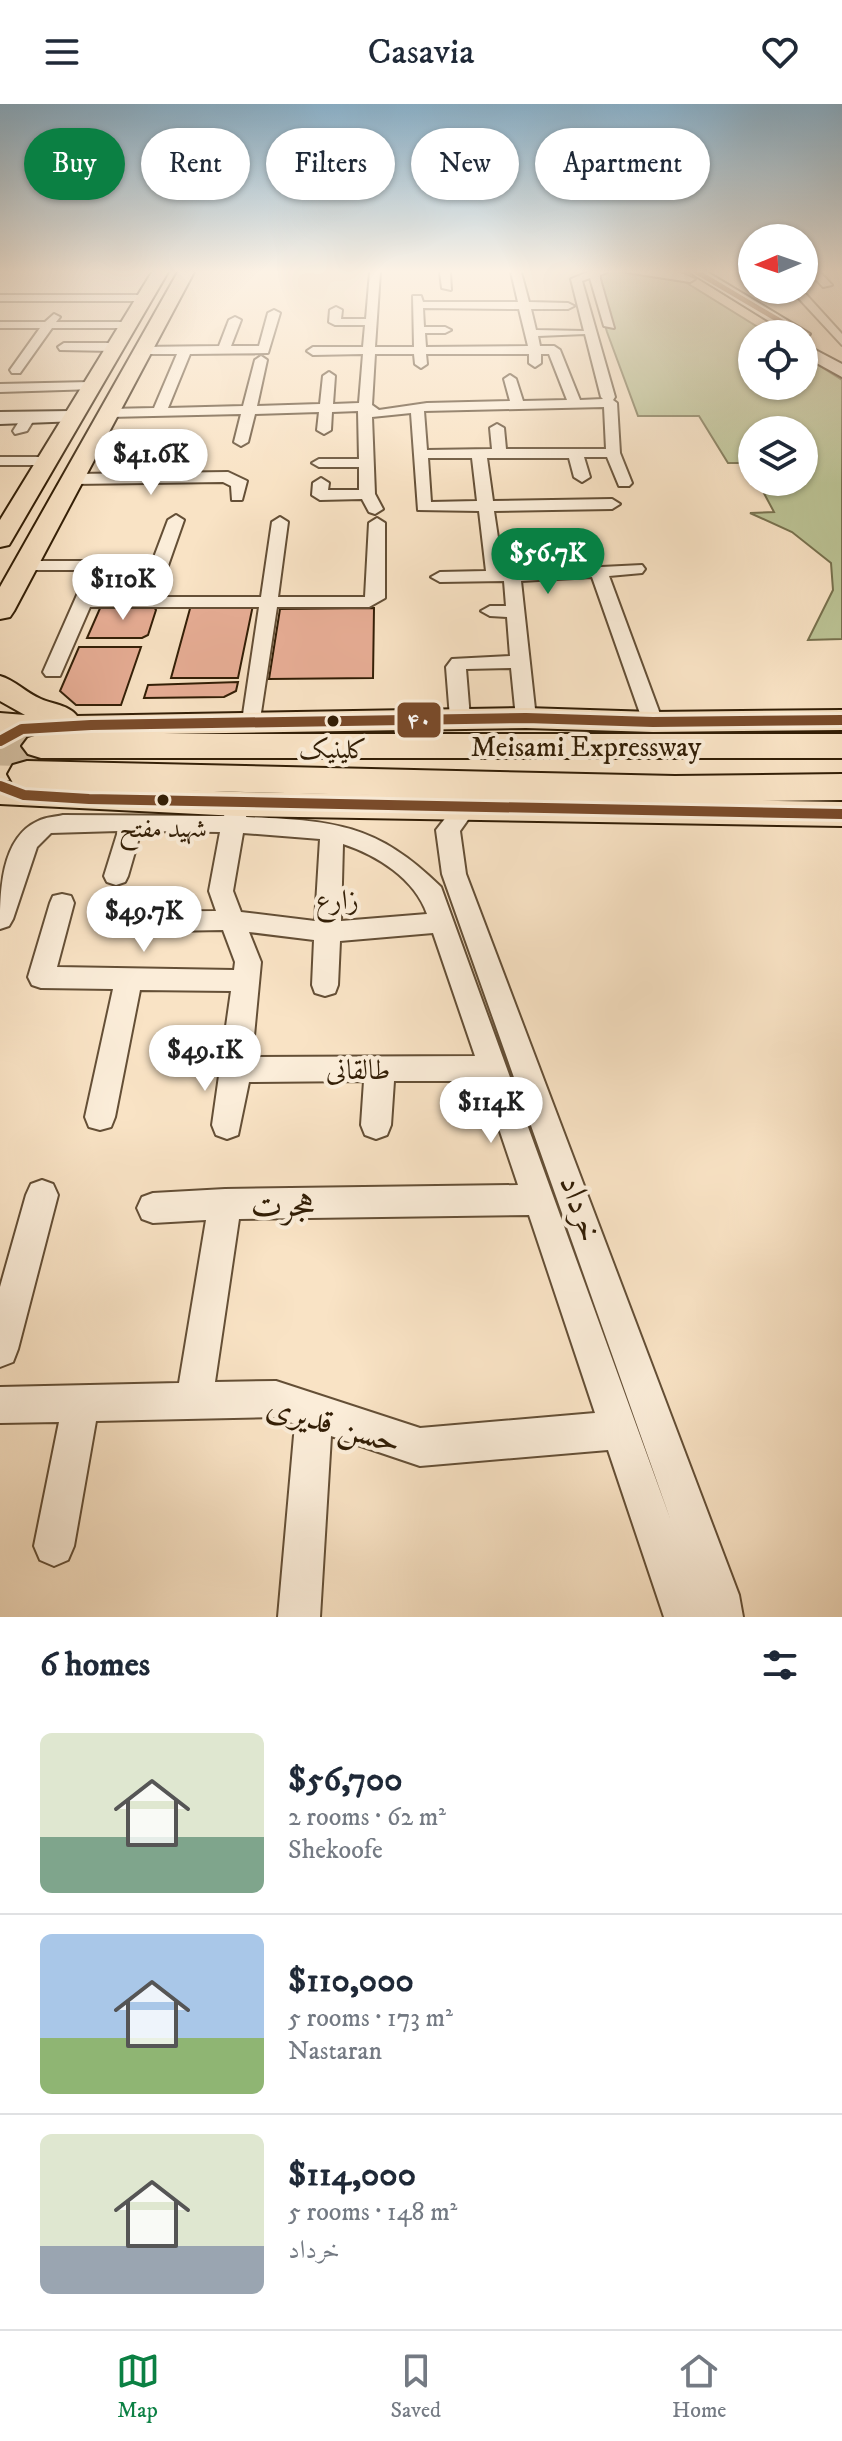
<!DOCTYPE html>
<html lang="en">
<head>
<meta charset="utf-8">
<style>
	body { margin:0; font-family:"IM FELL DW Pica",Amiri,serif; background:#f6f6f7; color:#1f2937; height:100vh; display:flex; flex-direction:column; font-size:30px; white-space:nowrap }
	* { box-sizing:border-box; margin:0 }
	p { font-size:26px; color:#747a83 }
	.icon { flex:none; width:44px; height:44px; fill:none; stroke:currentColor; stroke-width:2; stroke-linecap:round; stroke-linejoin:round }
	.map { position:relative; height:1513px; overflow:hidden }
	.details { display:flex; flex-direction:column; background:#fff; flex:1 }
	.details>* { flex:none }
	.guide { position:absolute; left:24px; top:24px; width:794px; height:72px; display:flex; gap:16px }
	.needle { width:52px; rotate:268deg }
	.controls { position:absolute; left:738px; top:120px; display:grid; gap:16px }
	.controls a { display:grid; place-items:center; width:80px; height:80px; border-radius:50%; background:#fff; box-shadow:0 2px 6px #0004; font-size:40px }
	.price { position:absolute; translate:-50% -68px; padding:0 18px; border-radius:28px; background:#fff; color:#222; font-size:26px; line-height:52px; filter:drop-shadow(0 2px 4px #0008) }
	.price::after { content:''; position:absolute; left:50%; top:48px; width:24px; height:18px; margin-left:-12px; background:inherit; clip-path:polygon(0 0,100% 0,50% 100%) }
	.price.on { background:#0b8043; color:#fff }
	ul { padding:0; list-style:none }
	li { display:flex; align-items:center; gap:24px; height:200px; padding:0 40px }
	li+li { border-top:2px solid #e0e1e3 }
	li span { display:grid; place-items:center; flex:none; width:224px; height:160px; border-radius:12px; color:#555 }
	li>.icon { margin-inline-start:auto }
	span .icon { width:96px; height:96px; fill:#fffc; stroke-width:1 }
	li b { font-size:34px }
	h2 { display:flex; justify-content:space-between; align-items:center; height:96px; padding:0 40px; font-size:34px }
	.chip { padding:0 28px; border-radius:36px; background:#fff; box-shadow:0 2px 6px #0004; font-size:28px; line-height:72px }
	.chip.on { background:#0b8043; color:#fff }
	header { display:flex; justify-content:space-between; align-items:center; height:104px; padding:0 40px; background:#fff; font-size:36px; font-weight:600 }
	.tab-bar { display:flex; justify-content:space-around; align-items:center; height:112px; border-top:2px solid #e0e1e3; background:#fff; font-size:22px; color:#747a83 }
	.tab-bar a { display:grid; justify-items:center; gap:4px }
	.tab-bar .on { color:#0b8043 }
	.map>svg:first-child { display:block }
</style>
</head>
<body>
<header><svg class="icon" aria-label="menu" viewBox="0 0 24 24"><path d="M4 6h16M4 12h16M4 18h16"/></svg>Casavia<svg class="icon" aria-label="heart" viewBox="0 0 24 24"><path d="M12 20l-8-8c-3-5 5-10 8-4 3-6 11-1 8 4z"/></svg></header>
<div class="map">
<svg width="842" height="1513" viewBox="0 0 842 1513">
	<rect width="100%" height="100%" fill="#f9e3c5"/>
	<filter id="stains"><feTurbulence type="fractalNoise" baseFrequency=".0025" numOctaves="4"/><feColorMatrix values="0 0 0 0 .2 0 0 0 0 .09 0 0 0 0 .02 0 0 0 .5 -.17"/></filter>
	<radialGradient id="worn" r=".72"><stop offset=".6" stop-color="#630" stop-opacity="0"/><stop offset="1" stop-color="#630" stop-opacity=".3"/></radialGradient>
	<path fill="#bcc496" stroke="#77714e" stroke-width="2" d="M590 168H669L769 230H752V282H804V252L842 276V535L808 536 833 486 831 459 792 428 750 409 774 408 758 378H804V326H752V368L747 359H728L699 312H638L607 228Z"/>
	<path fill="#e7ad95" stroke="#321e06" stroke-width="2" d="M191 501H253L238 574H171Z
		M101 502H153L156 506 148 531 142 534H87Z
		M374 504 373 574 269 575 280 505Z
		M79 543H141L121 601H76L60 587Z
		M238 578 236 587 224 593 144 594 148 581Z"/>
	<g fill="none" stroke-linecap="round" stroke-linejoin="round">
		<path stroke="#d1bc9f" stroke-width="41" stroke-dasharray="41 20" stroke-linecap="butt" d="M0 641 41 642"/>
		<defs>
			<path id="street" d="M370 168H380L375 243H414L413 192H421L423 198H518L511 168H521L529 198 568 199 574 202 568 205H531L536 226 584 227 571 175 588 168H607L600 171V175L614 224 604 222 590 174 582 177 615 293 613 296 617 299 620 349 632 379 629 382H619L607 353H584L590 373 582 378 574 373 569 354H487L493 397 612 395 620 400 612 405 494 407 503 467 544 466 541 444 549 439 557 444 561 465 642 461 645 465 642 469 609 472 663 618 660 623H646L643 618 592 473 521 477 536 614 533 619 526 620 516 614 511 564 466 565 470 614 460 620 453 619 450 614 446 563 452 555 510 552 507 513 490 512 481 507 490 502H506L504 477 440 478 431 473 440 468 486 467 479 407 418 406 411 309 372 313 375 390 383 405 375 410 369 408 362 395 320 396 312 391 313 379 321 374 329 379 328 386H359V363H319L312 359 319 355H359L358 307 332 308 331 326 324 330 317 326 319 308 255 310 248 338 241 342 234 338 241 310 109 313 102 309 109 305 154 304 177 250H144L140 249V243L219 242 229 216 235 213 241 216 231 242H259L268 209 274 206 280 209 268 249 190 250 168 304 243 302 255 256 261 252 267 256 257 302 320 300 323 272 329 268 335 272 333 300 359 299 363 250 313 251 307 247 313 243H363L365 221H335L329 218 330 206 336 203 342 206 341 215H366ZM423 204 519 205 528 242 426 243 425 229H445L451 226 445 223H424ZM585 230 601 293 603 295 580 296 560 246 554 242H540L538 232ZM375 250H414L415 260 421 264 427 260 426 250H529V259L535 263 541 259V250H549L567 296 523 297 516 275 510 271 504 275 510 297 427 299 379 306 372 301ZM604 303 606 345H506L504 324 497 320 490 324 492 345 427 346 424 307ZM428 354H472L477 397 431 398Z
				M440 168H450L451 186 442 184Z
				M626 168H678L695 175 690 178Z
				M809 168H820L832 181 823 183Z
				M791 186H802L842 230V241Z
				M0 191H144L149 194 144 197H0Z
				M54 210 60 213 56 218H126L132 221 126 224H52L20 269H12L10 266 40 224H0V218H45Z
				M64 239H114L120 243 114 247 60 246 58 243Z
				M90 278 95 279V285L0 288V280Z
				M28 310 35 314 27 327 15 330 13 327 23 311Z
				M0 353H45L52 357 45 361H0Z
				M228 368 247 377 242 396H232L231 382 223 378 73 380 65 375 73 370Z
				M176 411 184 416 157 493H261L272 418 280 413 288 418 278 493H365L369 419 377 414 385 419V494L369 503H277L259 622 252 623 242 617 259 503H90L60 572H46L43 568 88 466H26L17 461 20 457H105L108 461 94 493H139L168 416Z
				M238 692 246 695 249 700 246 713C333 717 376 719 441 783L671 1417 442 770 436 726 458 698H474L477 703 460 727 466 770 739 1491 743 1513H664L608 1346 420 1362 331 1332 320 1513H278L295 1320 276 1313 96 1317 74 1442 68 1456 54 1462 40 1456 34 1442 59 1318 0 1319V1283L179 1279 206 1116 153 1119 142 1115 137 1104 142 1093 153 1089 225 1085 518 1081 483 977H394L391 1021 387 1031 376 1035 365 1031 361 1021 364 977 249 978 238 1031 227 1035 216 1031 212 1021 231 887 140 886 115 1013 111 1023 100 1026 89 1023 85 1013 113 885 41 884 32 881 28 873 50 799 53 792 62 790 71 792 74 799 57 863 234 866 235 858 223 826 111 828 102 825 98 818 102 811 111 808 216 807 209 787 220 728 141 727 128 772 125 778 116 781 107 778 104 772 118 727 51 729 37 743 13 815 9 822 0 825C0 790 0 734 38 717 46 713 55 713 63 711L224 712 230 695ZM243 729 320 735 315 817 241 808 233 787ZM343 740C377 751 415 775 427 810L341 817ZM249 828 314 836 312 881 315 889 325 892 335 889 338 881 340 837 433 829 475 952 252 953 261 858ZM529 1111 595 1309 420 1324 276 1277 215 1278 239 1115Z
				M42 1076 53 1080 58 1091 18 1245 13 1258 0 1263V1183L26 1091 31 1080Z"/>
			<path id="secondary" d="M690 168H707L810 230 804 234V230H790Z
				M804 240 842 260V273L804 252Z
				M71 307 81 313 78 317 0 320V308Z"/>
			<path id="primary" d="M152 168H168L12 436 9 441 0 443V416Z
				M178 168H194L14 507 10 513 0 515V483Z
				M0 572C15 576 26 589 41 595 52 600 69 601 77 612L526 604 653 608 842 606V626L653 628 526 624 41 632 0 629V609L25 611 0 597Z
				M0 678 238 688 842 698V722L238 712 0 700Z"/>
			<path id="highway" d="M41 630H842V654H41L28 650 22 642 28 634Z
				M27 657 675 672 842 670V696L675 698 27 683 13 679 8 670 13 661Z"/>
		</defs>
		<use href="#street" stroke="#644f36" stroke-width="4"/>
		<use href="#secondary" stroke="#321e06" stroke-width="4"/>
		<use href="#primary" stroke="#321e06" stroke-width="4"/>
		<use href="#highway" stroke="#321e06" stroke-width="4"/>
		<use href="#street" fill="#fbedd9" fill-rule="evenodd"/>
		<use href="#secondary" fill="#fbedd9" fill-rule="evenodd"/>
		<use href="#primary" fill="#f9e3c5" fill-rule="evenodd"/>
		<use href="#highway" fill="#f9e3c5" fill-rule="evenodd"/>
		<defs>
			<path id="bus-1-far2" d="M697 168 802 230"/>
			<path id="bus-1-far1" d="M496 614H541"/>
			<path id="bus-1" d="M0 637 22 625 91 621 526 614 653 618 842 616
				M0 682 24 691 89 695 842 710"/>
		</defs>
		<use href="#bus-1-far2" stroke="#fbedd9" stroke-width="8"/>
		<use href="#bus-1-far1" stroke="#fbedd9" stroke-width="13"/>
		<use href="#bus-1" stroke="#fbedd9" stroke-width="16"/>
		<use href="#bus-1-far2" stroke="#7a4b2a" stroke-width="5"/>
		<use href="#bus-1-far1" stroke="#7a4b2a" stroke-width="8"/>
		<use href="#bus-1" stroke="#7a4b2a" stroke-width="10"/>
	</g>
	<linearGradient id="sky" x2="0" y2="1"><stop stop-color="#8bb8d6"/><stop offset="0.44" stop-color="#fcf2e5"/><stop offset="1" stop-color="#fcf2e5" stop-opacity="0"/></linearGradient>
	<rect width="842" height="380" fill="url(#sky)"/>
	<g fill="#321e06" stroke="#fbedd9" stroke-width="3">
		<circle cx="333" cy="617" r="7"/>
		<circle cx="163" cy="696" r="7"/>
	</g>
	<g text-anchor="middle" stroke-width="8" stroke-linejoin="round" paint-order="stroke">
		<g font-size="26" fill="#321e06" stroke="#fbedd9">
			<text x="333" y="654">کلینیک</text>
			<text x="163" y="733">شهید مفتح</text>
		</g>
		<g font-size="28" fill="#321e06" stroke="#fbedd9">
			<text x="586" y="652">Meisami Expressway</text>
			<text transform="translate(337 795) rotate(-1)" y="10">زارع</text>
			<text x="358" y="975">طالقانی</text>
		</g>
		<g font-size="34" fill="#321e06" stroke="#fbedd9">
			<text transform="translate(283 1100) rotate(-1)" y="12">هجرت</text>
			<text transform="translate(582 1104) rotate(71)" y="12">خرداد</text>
			<text transform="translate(334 1319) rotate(16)" y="12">حسن قدیری</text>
		</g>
	</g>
	<rect stroke="#fbedd9" stroke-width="3" x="396" y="597" width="46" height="38" rx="8" fill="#7a4b2a"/>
	<g font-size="22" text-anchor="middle" font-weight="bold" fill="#fff">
		<text x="419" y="623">۴۰</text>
	</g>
	<rect width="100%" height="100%" filter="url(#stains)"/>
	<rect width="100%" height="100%" fill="url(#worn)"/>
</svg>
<div class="controls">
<a><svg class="needle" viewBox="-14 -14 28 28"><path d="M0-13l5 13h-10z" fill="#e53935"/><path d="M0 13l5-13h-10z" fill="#747a83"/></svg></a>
<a><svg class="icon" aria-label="locate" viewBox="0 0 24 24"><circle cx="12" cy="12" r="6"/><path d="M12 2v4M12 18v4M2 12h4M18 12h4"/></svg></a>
<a><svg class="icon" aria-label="layers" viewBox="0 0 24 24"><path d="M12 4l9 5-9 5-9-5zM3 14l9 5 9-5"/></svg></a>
</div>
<b class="price" style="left:151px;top:393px">$41.6K</b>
<b class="price on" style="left:548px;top:492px">$56.7K</b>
<b class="price" style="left:123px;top:518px">$110K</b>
<b class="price" style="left:144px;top:850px">$49.7K</b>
<b class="price" style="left:205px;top:989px">$49.1K</b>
<b class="price" style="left:491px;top:1041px">$114K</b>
<div class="guide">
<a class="chip on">Buy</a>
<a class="chip">Rent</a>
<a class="chip">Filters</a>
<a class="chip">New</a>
<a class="chip">Apartment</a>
</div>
</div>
<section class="details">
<h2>6 homes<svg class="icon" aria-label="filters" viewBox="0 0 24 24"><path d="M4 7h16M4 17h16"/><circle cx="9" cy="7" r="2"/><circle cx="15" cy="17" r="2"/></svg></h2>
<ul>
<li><span style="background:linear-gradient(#dfe7d0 65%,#7fa58c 0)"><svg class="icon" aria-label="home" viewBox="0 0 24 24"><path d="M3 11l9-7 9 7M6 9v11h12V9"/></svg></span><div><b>$56,700</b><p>2 rooms · 62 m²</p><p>Shekoofe</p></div></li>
<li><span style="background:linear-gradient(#a9c7e8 65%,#8fb573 0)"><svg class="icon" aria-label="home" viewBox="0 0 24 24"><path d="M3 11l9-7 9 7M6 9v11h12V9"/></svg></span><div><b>$110,000</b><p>5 rooms · 173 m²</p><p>Nastaran</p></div></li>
<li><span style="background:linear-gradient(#dfe7d0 70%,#9aa5b1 0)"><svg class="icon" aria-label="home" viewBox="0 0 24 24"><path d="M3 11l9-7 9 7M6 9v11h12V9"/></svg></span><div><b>$114,000</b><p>5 rooms · 148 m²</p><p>خرداد</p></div></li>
</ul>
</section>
<nav class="tab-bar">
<a class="on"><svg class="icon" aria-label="map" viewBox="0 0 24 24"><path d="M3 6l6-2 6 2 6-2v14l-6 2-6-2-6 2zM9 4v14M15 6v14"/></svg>Map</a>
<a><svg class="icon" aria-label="saved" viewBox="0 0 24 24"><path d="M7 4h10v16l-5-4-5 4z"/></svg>Saved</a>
<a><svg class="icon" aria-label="home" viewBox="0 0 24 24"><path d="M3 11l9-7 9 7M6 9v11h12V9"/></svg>Home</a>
</nav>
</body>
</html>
